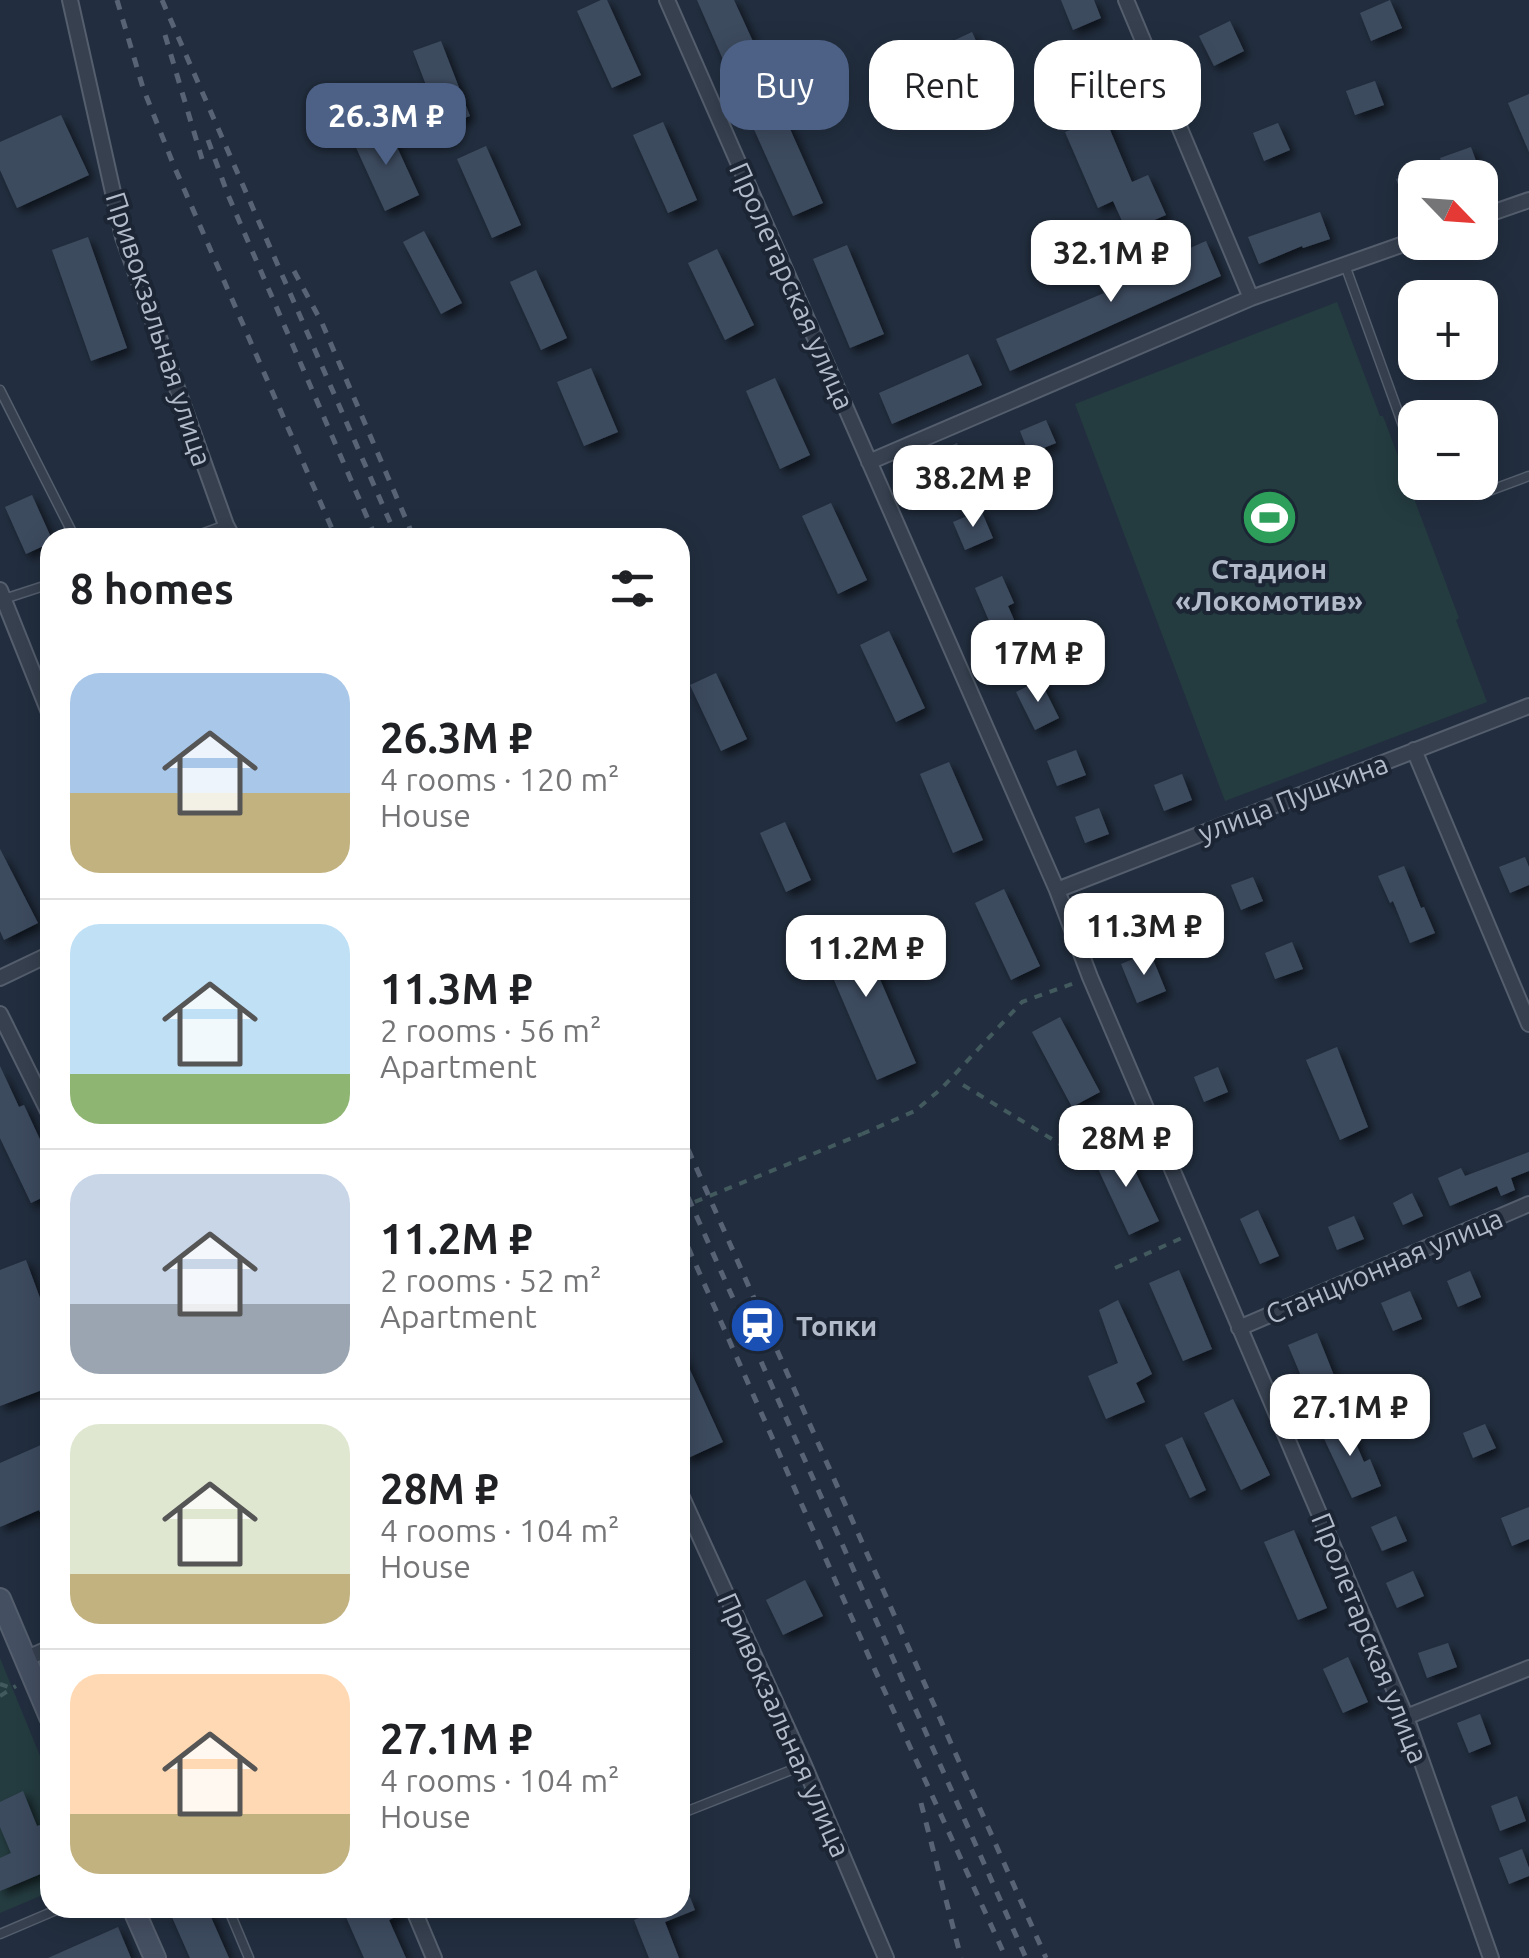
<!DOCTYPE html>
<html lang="en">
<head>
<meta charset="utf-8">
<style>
	body { margin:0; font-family:Ubuntu,sans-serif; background:#f6f6f6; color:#202124; height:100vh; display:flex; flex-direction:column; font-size:38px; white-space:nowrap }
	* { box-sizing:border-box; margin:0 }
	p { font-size:32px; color:#757577 }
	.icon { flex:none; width:55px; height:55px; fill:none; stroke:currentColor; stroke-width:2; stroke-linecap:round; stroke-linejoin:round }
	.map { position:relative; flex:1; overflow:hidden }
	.panel { position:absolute; left:40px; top:528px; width:650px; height:1390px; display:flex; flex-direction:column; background:#fff; border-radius:30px; box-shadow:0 5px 25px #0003 }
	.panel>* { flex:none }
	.guide { position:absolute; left:720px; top:40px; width:658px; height:90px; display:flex; gap:20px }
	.needle { width:65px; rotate:115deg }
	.tools { position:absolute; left:1398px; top:160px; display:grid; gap:20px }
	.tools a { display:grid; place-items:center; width:100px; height:100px; border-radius:20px; background:#fff; box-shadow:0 5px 25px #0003; font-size:50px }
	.price { position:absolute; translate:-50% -85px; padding:0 22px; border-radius:20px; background:#fff; color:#222; font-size:32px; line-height:65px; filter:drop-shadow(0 2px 5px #0008) }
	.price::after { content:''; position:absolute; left:50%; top:60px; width:30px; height:22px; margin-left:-15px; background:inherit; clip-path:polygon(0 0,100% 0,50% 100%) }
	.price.on { background:#4d6186; color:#fff }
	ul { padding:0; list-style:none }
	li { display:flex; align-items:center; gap:30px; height:250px; padding:0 30px }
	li+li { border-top:2px solid #e0e0e0 }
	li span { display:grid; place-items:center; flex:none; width:280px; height:200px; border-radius:30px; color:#555 }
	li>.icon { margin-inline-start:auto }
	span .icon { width:120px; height:120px; fill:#fffc; stroke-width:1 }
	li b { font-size:42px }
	h2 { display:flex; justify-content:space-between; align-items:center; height:120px; padding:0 30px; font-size:42px }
	.chip { padding:0 35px; border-radius:30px; background:#fff; box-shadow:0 5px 25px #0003; font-size:35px; line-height:90px }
	.chip.on { background:#4d6186; color:#fff }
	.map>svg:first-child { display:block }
</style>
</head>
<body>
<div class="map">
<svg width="1529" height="1958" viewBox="0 0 1529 1958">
	<defs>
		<filter id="shadow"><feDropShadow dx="5" dy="5" stdDeviation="5" flood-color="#0009"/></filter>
	</defs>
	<rect width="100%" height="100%" fill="#222e3f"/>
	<path fill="#243c40" d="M1337 302 1380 416H1383L1459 618 1456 620 1487 702 1225 801 1075 404Z
		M0 1658 50 1780V1892L0 1913Z"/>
	<path fill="#3e4b5f" filter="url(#shadow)" d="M601 0H607L641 75 612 88 577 11Z
		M697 0H734L756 48 764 45 775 70 735 87Z
		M1061 0H1094L1101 18 1073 30Z
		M1390 0 1402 28 1371 41 1360 13Z
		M1230 21 1244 51 1214 66 1199 36Z
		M972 32 985 61 896 103 882 74Z
		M441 41 470 116 442 127 413 51Z
		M1102 81 1116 113 1105 118 1132 182 1148 175 1166 215 1127 232 1113 201 1098 208 1065 132 1082 125 1069 96Z
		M1375 81 1384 105 1355 115 1346 91Z
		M1529 94V152L1508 103Z
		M782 111 823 203 793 216 752 125Z
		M61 115 89 175 17 208 0 170V142Z
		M663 122 697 200 668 213 633 135Z
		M1278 123 1290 150 1264 161 1253 133Z
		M387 125 419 195 385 211 353 141Z
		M486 146 521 225 492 238 457 159Z
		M1471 147 1480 172 1464 178H1415V225H1413L1396 179 1442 163 1440 158Z
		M1320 212 1330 239 1303 248 1302 246 1259 264 1248 237Z
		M424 231 462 303 441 314 403 242Z
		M88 237 127 348 91 361 52 250Z
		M1206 241 1221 276 1010 371 996 339 1104 293 1101 287Z
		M847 245 884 334 850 348 813 259Z
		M717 249 754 325 725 340 688 263Z
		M536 270 567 338 541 350 510 282Z
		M968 354 982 385 892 424 879 393Z
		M591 368 618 432 584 446 557 382Z
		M775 378 810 455 780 469 746 391Z
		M1046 420 1056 443 1029 454 1020 431Z
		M957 443 968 469 940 480 930 455Z
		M32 495 50 535V543L26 554 5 507Z
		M831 503 867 580 838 594 802 516Z
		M981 510 993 538 965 550 953 522Z
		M1002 576 1014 603 1008 606 1027 649 1001 660 989 632 993 630 975 588Z
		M889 631 925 708 896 722 860 645Z
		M716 673 747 739 721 751 690 685Z
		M1040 680 1059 718 1035 730 1016 692Z
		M1076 750 1086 775 1057 786 1047 761Z
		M949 762 983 840 953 853 920 774Z
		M1182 774 1192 800 1164 811 1154 785Z
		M1099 808 1109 834 1085 843 1075 817Z
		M785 822 811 880 786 892 760 833Z
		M0 849 38 923 4 940 0 931Z
		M1525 857 1529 867V885L1510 893 1499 867Z
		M1404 866 1421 908 1424 907 1435 933 1410 943 1393 901 1390 903 1378 876Z
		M1253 877 1263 901 1241 910 1231 885Z
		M1004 889 1040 966 1011 980 975 903Z
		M855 921 916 1063 877 1080 816 938Z
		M1292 942 1303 969 1275 979 1265 953Z
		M1150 952 1166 991 1137 1003 1121 964Z
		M1060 1017 1100 1092 1072 1107 1032 1032Z
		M1337 1047 1368 1127 1340 1140 1306 1060Z
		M0 1066 19 1107 24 1105 50 1161V1194L31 1203 0 1138Z
		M1218 1067 1228 1092 1204 1102 1194 1077Z
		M1122 1144 1159 1221 1129 1235 1093 1158Z
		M1529 1152V1171L1511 1178 1515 1190 1501 1196 1497 1186 1450 1206 1438 1178 1461 1168 1465 1176Z
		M1412 1193 1423 1216 1403 1225 1393 1203Z
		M1258 1210 1279 1256 1260 1264 1240 1219Z
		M1354 1216 1364 1239 1337 1250 1328 1227Z
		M26 1260 50 1325V1387L0 1406V1270Z
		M1179 1270 1212 1349 1183 1361 1149 1283Z
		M1470 1271 1481 1297 1458 1307 1447 1281Z
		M1410 1291 1422 1319 1393 1331 1381 1303Z
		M1118 1300 1152 1374 1136 1383 1145 1402 1106 1419 1088 1376 1118 1363 1099 1310Z
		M1317 1333 1337 1383 1309 1395 1288 1345Z
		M680 1348 723 1442 686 1459 680 1445Z
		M1233 1399 1270 1475 1241 1490 1204 1413Z
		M1345 1418 1364 1462 1370 1459 1381 1486 1352 1498 1319 1428Z
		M1485 1424 1496 1448 1473 1458 1463 1433Z
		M1182 1437 1206 1490 1190 1498 1165 1445Z
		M50 1441V1536L39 1510 0 1527V1463Z
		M1529 1507V1539L1512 1546 1501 1518Z
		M1396 1516 1407 1541 1382 1551 1371 1527Z
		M1294 1530 1327 1608 1298 1620 1264 1542Z
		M1413 1571 1424 1596 1397 1608 1386 1583Z
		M805 1580 823 1616 783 1635 766 1600Z
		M1448 1643 1457 1667 1427 1678 1418 1653Z
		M1348 1657 1368 1702 1343 1713 1323 1669Z
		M1480 1714 1491 1744 1469 1753 1457 1723Z
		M23 1791 37 1826 47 1823 50 1830V1870L0 1891V1858L11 1853 0 1827V1802Z
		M1517 1796 1526 1821 1500 1831 1491 1806Z
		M1522 1849 1529 1868V1876L1509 1884 1499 1858Z
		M690 1897 695 1910 665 1922 679 1958H649L634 1920 664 1908H680V1901Z
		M168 1908H207L229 1958H190Z
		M342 1908H402L404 1913 389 1920 406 1958H364Z
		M118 1927 131 1958H48Z"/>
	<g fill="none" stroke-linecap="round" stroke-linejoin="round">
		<defs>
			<path id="lane" d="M1345 265 1415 459
				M0 390 75 538
				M1449 482 1486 492 1529 476
				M190 538 226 525
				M4 599 50 584
				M680 1814 804 1765
				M228 1908 249 1958
				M0 1934 61 1908"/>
			<path id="street" d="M70 0 123 237 226 525 233 538
				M667 0 1057 890 1090 977 1406 1717 1491 1958
				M1126 0 1251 298
				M1480 217 1529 200
				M869 462 1251 298 1415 240
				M0 590 50 715
				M1414 750 1529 1024
				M1057 890 1529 706
				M0 978 50 954
				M0 1014 50 1115
				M1239 1328 1529 1204
				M680 1493 804 1765 886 1958
				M25 1659 50 1648
				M1406 1717 1529 1668
				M413 1908 434 1958"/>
			<path id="secondary" d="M0 1599 50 1717
				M133 1908 155 1958"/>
		</defs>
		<use href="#lane" stroke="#545e6d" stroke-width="11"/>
		<use href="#street" stroke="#545e6d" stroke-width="18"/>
		<use href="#secondary" stroke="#545e6d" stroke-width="24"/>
		<path stroke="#42595d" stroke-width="4" stroke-dasharray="8 8" stroke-linecap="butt" d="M963 1085 1060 1144 1084 1148 1123 1135 1143 1142
			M862 1134 915 1111 942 1088 1022 1002 1077 982
			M1115 1268 1184 1237
			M0 1684 11 1688
			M0 1696 16 1686"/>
		<use href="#lane" stroke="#36404f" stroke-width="8"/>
		<use href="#street" stroke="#36404f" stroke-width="14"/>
		<use href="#secondary" stroke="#444f62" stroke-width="20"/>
		<path stroke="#586476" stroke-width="5" stroke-dasharray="10 10" stroke-linecap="butt" d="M117 0 143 88 174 166 336 538
			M162 0 397 538
			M165 35 202 159
			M208 140 228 195 376 538
			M294 271 322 323 414 538
			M680 1131 1046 1958
			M680 1179 1026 1958
			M680 1229 870 1659 1006 1958
			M921 1803 961 1958"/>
		<path stroke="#42595d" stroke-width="4" stroke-dasharray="8 8" stroke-linecap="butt" d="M680 1208 862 1134"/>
	</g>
	<defs>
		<symbol id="stadium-disc" viewBox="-11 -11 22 22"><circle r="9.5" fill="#2e9e5b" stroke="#1b2534"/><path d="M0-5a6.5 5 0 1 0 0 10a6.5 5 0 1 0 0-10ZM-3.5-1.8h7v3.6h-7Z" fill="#fff"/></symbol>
		<symbol id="station-disc" viewBox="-11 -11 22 22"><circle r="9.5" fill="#1a4fb4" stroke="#1b2534"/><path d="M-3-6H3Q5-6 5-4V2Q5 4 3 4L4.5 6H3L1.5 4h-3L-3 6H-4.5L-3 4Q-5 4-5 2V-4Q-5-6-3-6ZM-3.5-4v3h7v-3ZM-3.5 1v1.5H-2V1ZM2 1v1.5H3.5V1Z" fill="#fff"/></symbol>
	</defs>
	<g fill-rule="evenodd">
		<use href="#stadium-disc" x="1238" y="486" width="63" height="63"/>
		<use href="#station-disc" x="726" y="1294" width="63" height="63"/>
	</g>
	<g text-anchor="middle" stroke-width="8" stroke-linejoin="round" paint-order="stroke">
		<g font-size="28" fill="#b2bbca" stroke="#1b2534">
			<text transform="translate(792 286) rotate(66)" y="10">Пролетарская улица</text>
			<text transform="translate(159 329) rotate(72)" y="10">Привокзальная улица</text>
			<text transform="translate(1293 798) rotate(-21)" y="10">улица Пушкина</text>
			<text transform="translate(1384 1266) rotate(-23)" y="10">Станционная улица</text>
			<text transform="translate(1370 1638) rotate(68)" y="10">Пролетарская улица</text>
			<text transform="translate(784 1725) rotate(66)" y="10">Привокзальная улица</text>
		</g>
		<g font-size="28" font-weight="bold" fill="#b2bbca" stroke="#1b2534">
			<text x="1269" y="579">Стадион<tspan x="1269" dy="32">«Локомотив»</tspan></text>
			<text x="796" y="1336" text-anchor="start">Топки</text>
		</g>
	</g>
</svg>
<div class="tools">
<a><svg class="needle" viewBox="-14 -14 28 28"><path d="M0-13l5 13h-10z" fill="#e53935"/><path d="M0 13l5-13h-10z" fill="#757577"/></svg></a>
<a>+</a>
<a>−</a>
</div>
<b class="price on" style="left:386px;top:168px">26.3M ₽</b>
<b class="price" style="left:1111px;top:305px">32.1M ₽</b>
<b class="price" style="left:973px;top:530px">38.2M ₽</b>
<b class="price" style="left:1038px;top:705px">17M ₽</b>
<b class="price" style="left:1144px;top:978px">11.3M ₽</b>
<b class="price" style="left:866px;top:1000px">11.2M ₽</b>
<b class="price" style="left:1126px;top:1190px">28M ₽</b>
<b class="price" style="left:1350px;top:1459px">27.1M ₽</b>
<div class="guide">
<a class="chip on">Buy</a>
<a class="chip">Rent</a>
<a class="chip">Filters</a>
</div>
<section class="panel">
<h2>8 homes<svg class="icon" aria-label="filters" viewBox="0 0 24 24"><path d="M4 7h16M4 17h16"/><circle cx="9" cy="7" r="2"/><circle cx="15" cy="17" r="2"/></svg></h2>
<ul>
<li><span style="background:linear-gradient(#a9c7e8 60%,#c2b280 0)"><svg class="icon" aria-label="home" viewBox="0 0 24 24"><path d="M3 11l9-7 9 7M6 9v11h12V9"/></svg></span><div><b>26.3M ₽</b><p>4 rooms · 120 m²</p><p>House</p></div></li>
<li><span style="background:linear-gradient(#bfe0f5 75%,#8fb573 0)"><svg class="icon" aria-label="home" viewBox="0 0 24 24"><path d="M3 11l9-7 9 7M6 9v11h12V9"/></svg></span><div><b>11.3M ₽</b><p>2 rooms · 56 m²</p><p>Apartment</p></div></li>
<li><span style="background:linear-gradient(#c9d6e8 65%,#9aa5b1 0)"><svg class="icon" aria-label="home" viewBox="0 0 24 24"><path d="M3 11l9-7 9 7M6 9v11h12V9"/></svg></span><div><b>11.2M ₽</b><p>2 rooms · 52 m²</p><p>Apartment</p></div></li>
<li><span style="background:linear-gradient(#dfe7d0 75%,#c2b280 0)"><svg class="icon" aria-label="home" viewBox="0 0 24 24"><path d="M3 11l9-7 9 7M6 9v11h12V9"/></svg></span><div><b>28M ₽</b><p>4 rooms · 104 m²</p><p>House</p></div></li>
<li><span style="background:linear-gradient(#ffd9b3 70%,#c2b280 0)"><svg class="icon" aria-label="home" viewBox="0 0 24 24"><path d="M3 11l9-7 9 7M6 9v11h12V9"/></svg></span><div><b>27.1M ₽</b><p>4 rooms · 104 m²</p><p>House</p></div></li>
</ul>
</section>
</div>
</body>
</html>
